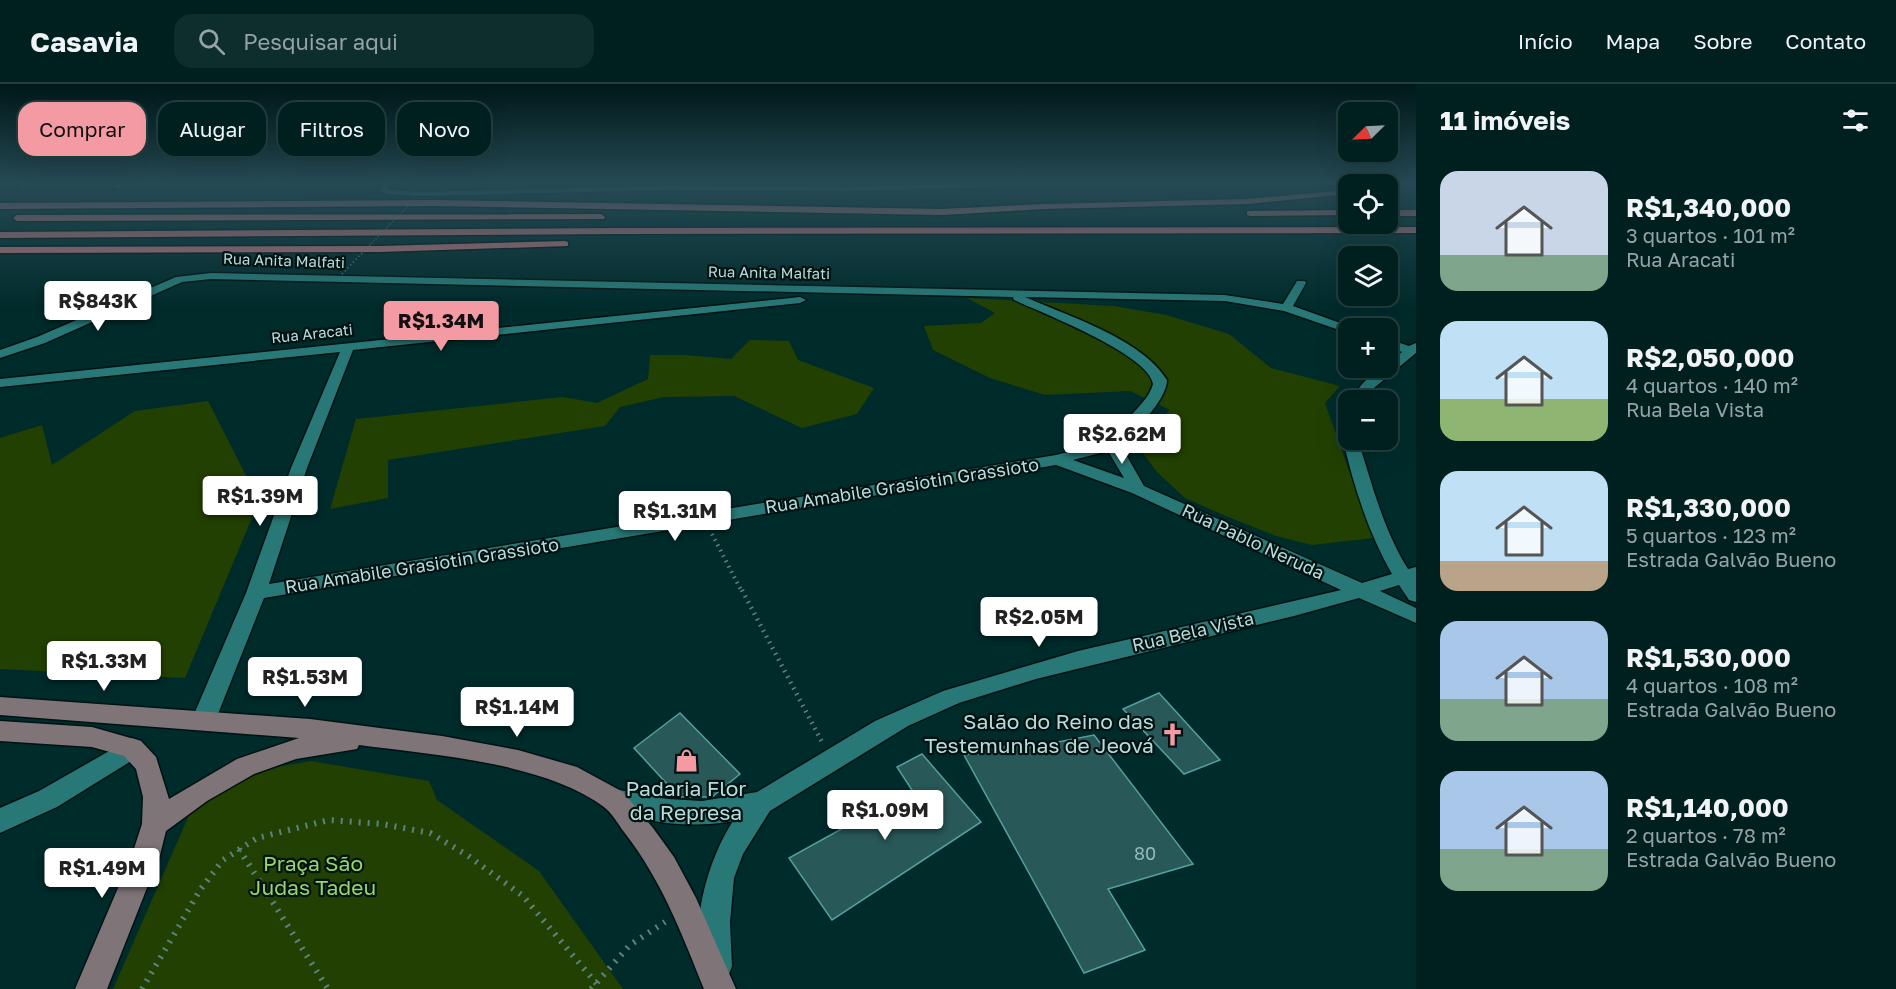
<!DOCTYPE html>
<html lang="pt">
<head>
<meta charset="utf-8">
<style>
	body { margin:0; font-family:"Golos Text",sans-serif; background:#0e2d2d; color:#f1f3f6; height:100vh; display:flex; flex-direction:column; font-size:22px; white-space:nowrap }
	* { box-sizing:border-box; margin:0 }
	p { font-size:20px; color:#95a3a5 }
	.icon { flex:none; width:33px; height:33px; fill:none; stroke:currentColor; stroke-width:2; stroke-linecap:round; stroke-linejoin:round }
	.map { position:relative; flex:1; overflow:hidden }
	.details { display:flex; flex-direction:column; background:#002020; width:480px }
	.details>* { flex:none }
	.top-card { position:absolute; left:18px; top:18px; width:570px; height:54px; display:flex; gap:12px }
	.needle { width:39px; rotate:246deg }
	.tools { position:absolute; left:1338px; top:18px; display:grid; gap:12px }
	.tools a { display:grid; place-items:center; width:60px; height:60px; border-radius:12px; background:#002020; box-shadow:0 6px 24px #0002,0 0 0 2px #223e3e; font-size:30px }
	.price { position:absolute; translate:-50% -51px; padding:0 14px; border-radius:6px; background:#fff; color:#222; font-size:20px; line-height:39px; filter:drop-shadow(0 2px 3px #0008) }
	.price::after { content:''; position:absolute; left:50%; top:36px; width:18px; height:14px; margin-left:-9px; background:inherit; clip-path:polygon(0 0,100% 0,50% 100%) }
	.price.selected { background:#f49aa3; color:#111 }
	ul { padding:0; list-style:none }
	li { display:flex; align-items:center; gap:18px; height:150px; padding:0 24px }
	li span { display:grid; place-items:center; flex:none; width:168px; height:120px; border-radius:18px; color:#555 }
	li>.icon { margin-inline-start:auto }
	span .icon { width:72px; height:72px; fill:#fffc; stroke-width:1 }
	li b { font-size:26px }
	h2 { display:flex; justify-content:space-between; align-items:center; height:72px; padding:0 24px; font-size:26px }
	.tag { padding:0 21px; border-radius:18px; background:#002020; box-shadow:0 6px 24px #0002,0 0 0 2px #223e3e; font-size:21px; line-height:54px }
	.tag.selected { background:#f49aa3; color:#111 }
	header { display:flex; align-items:center; gap:36px; box-sizing:border-box; height:84px; padding:0 30px; background:#002020; border-bottom:2px solid #223e3e }
	header strong { font-size:28px }
	nav { display:flex; gap:33px; margin-inline-start:auto; font-size:21px }
	.search { width:420px; height:54px; background:#0e2d2d; display:flex; align-items:center; gap:15px; box-sizing:border-box; padding:0 21px; border-radius:18px; color:#95a3a5; font-size:22px }
	main { display:flex; flex:1; min-height:0 }
	.map>svg:first-child { display:block }
</style>
</head>
<body>
<header>
<strong>Casavia</strong>
<div class="search"><svg class="icon" aria-label="search" viewBox="0 0 24 24"><circle cx="10" cy="10" r="6"/><path d="M15 15l6 6"/></svg>Pesquisar aqui</div>
<nav><a>Início</a><a>Mapa</a><a>Sobre</a><a>Contato</a></nav>
</header>
<main>
<div class="map">
<svg width="1416" height="905" viewBox="0 0 1416 905">
	<rect width="100%" height="100%" fill="#002b2b"/>
	<path fill="#224001" d="M967 214 1114 222 1166 231 1229 250 1271 284 1340 302 1325 319 1373 454 1312 461 1276 452 1221 430 1185 414 1157 388 1134 357 1170 326 1130 307 1045 311 990 294 933 266 924 242 981 239 995 229Z
		M750 256 789 257 798 276 874 304 857 330 802 344 734 312 664 313 620 323 605 342 388 376V414L330 425 356 335 563 313 597 319 648 295 650 271H684L731 275Z
		M208 317 259 417 185 594 0 585V354L42 341 52 381 135 327Z
		M311 677 429 697 437 716 539 787 623 905H113L189 731 214 707 254 687Z"/>
	<path fill="#285857" stroke="#53a09e" stroke-width="1.5" d="M1159 609 1220 676 1184 690 1123 625Z
		M680 629 740 690 712 713H679L634 664Z
		M1094 651 1193 780 1108 805 1145 866 1084 889 964 671 1019 660 1022 665Z
		M922 670 981 738 832 836 789 774 912 706 897 683Z"/>
	<g fill="none" stroke-linecap="round" stroke-linejoin="round">
		<defs>
			<path id="minor" d="M29 98H41L22 104 18 102Z
				M119 98H128L120 104H114V100Z
				M988 99 992 101 991 103 848 107 664 106 421 112 388 110 380 107 385 103 389 106 421 108 664 102 848 103Z
				M211 189 1225 211 1283 220 1297 197H1305L1306 199 1293 222 1354 244H1348V249L1284 227 1225 217 1025 213C1068 232 1142 255 1167 296 1167 316 1134 348 1120 360L1144 402 1362 499 1392 490C1368 448 1354 403 1343 356L1348 352V356H1358C1372 400 1383 445 1408 485L1416 483V518L1409 516 1399 501 1380 507 1416 524V539L1359 514 1294 532 1036 595 959 619 908 642 770 727 743 770 734 794 730 838 732 882 728 893 717 897 706 893C687 847 707 777 733 737 691 745 645 739 605 724L601 716 605 708 614 705 668 715 702 717 757 708 875 637 943 607 1078 567 1341 506 1132 409 1056 381 264 514 216 635 212 642 204 644 196 642 192 635 246 509 291 384 340 268 0 303V295L800 213 806 216 800 219 353 266 307 384 269 500 1056 371C1100 360 1104 360 1135 327 1143 318 1150 311 1153 300 1150 271 1041 228 1014 216L1013 213 211 195 182 198 45 259 0 274V266L37 253 176 193ZM1108 367 1124 394 1073 376Z
				M1388 255 1409 262 1416 259V269L1374 304 1365 316H1351C1357 305 1373 284 1388 284V280L1402 268 1388 263Z
				M132 654 141 657 144 664 141 671 57 723 0 749V724L39 707Z"/>
			<path id="major" d="M0 613 310 635 442 652 518 666 577 683 623 708 653 744 674 773 696 814 736 905H704C682 850 661 795 624 748 618 740 612 729 604 723 544 678 433 671 359 661L357 665 296 675 254 690 207 717 166 747 160 771 107 905H75L132 771 142 740 143 713 136 685 124 672 92 663 0 657V637L92 643 141 657 156 673 169 715 237 675 299 654 0 631Z"/>
			<path id="highway" d="M1398 98H1412L1388 104V100H1385Z
				M1348 106V110L1247 120 1044 125 942 131 436 122 0 125V119L436 116 942 125 1044 120 1247 115Z
				M1388 126H1416V132H1388Z
				M1247 127 1348 126V131L1250 132 1247 131Z
				M601 130 605 133 604 135 17 137 13 134 17 131Z
				M1416 143V149L615 150 0 154V148L615 144Z
				M565 157 568 158V162L379 168 0 169V163L379 162Z"/>
		</defs>
		<use href="#minor" stroke="#001211" stroke-width="3"/>
		<use href="#major" stroke="#001211" stroke-width="3"/>
		<use href="#highway" stroke="#001211" stroke-width="3"/>
		<path stroke="#5b8282" stroke-width="4" stroke-dasharray="1.5 4.5" stroke-linecap="butt" d="M712 450 742 508"/>
		<path stroke="#5b8282" stroke-width="4.5" stroke-dasharray="1.5 5" stroke-linecap="butt" d="M742 506 822 658"/>
		<path stroke="#5b8282" stroke-width="6" stroke-dasharray="2 7" stroke-linecap="butt" d="M239 765 328 905
			M142 905 200 806 223 776 257 754 329 736 382 740 430 749 467 771 523 812 601 905
			M591 905 630 861 665 838"/>
		<use href="#minor" fill="#277876" fill-rule="evenodd"/>
		<use href="#major" fill="#7f7478" fill-rule="evenodd"/>
		<use href="#highway" fill="#b97279" fill-rule="evenodd"/>
		<path stroke="#5b8282" stroke-width="1.5" stroke-dasharray="1 2" stroke-linecap="butt" d="M363 168 417 113"/>
		<path stroke="#5b8282" stroke-width="2" stroke-dasharray="1 3" stroke-linecap="butt" d="M342 190 364 167"/>
	</g>
	<linearGradient id="sky" x2="0" y2="1"><stop stop-color="#001818"/><stop offset="0.44" stop-color="#264a55"/><stop offset="1" stop-color="#264a55" stop-opacity="0"/></linearGradient>
	<rect width="1416" height="224" fill="url(#sky)"/>
	<defs>
		<symbol id="church-bare" viewBox="-9 -9 18 18"><path d="M-1.2-6h2.4v3.5h3.3v2.4h-3.3V6h-2.4V-.1h-3.3v-2.4h3.3Z" fill="#f49aa3" stroke="#001211" stroke-width="2.5" paint-order="stroke"/></symbol>
		<symbol id="shop-bare" viewBox="-9 -9 18 18"><path d="M-5-2.5h2.3a2.7 3.5 0 0 1 5.4 0H5L5.5 6h-11ZM-1.5-2.5h3a1.5 2.3 0 0 0-3 0Z" fill="#f49aa3" stroke="#001211" stroke-width="2.5" paint-order="stroke"/></symbol>
	</defs>
	<g fill-rule="evenodd">
		<use href="#church-bare" x="1156" y="634" width="33" height="33"/>
		<use href="#shop-bare" x="670" y="660" width="33" height="33"/>
	</g>
	<g text-anchor="middle" stroke-width="4.5" stroke-linejoin="round" paint-order="stroke">
		<g font-size="15" fill="#b8dcdb" stroke="#001211">
			<text transform="translate(284 177) rotate(2)" y="5">Rua Anita Malfati</text>
			<text transform="translate(769 189) rotate(1)" y="5">Rua Anita Malfati</text>
			<text transform="translate(312 250) rotate(-6)" y="5">Rua Aracati</text>
		</g>
		<g font-size="18" fill="#b8dcdb" stroke="#001211">
			<text transform="translate(902 402) rotate(-9)" y="6">Rua Amabile Grasiotin Grassioto</text>
			<text transform="translate(1253 458) rotate(25)" y="6">Rua Pablo Neruda</text>
			<text transform="translate(422 482) rotate(-9)" y="6">Rua Amabile Grasiotin Grassioto</text>
			<text transform="translate(1193 548) rotate(-13)" y="6">Rua Bela Vista</text>
		</g>
		<g font-size="18" fill="#94bbba">
			<text x="1145" y="776">80</text>
		</g>
		<g font-size="21" fill="#b8dcdb" stroke="#001211" text-anchor="end">
			<text x="1154" y="645">Salão do Reino das<tspan x="1154" dy="24">Testemunhas de Jeová</tspan></text>
			<text x="686" y="712" text-anchor="middle">Padaria Flor<tspan x="686" dy="24">da Represa</tspan></text>
		</g>
		<g font-size="21" fill="#97d765" stroke="#001211">
			<text x="313" y="787">Praça São<tspan x="313" dy="24">Judas Tadeu</tspan></text>
		</g>
	</g>
</svg>
<div class="tools">
<a><svg class="needle" viewBox="-14 -14 28 28"><path d="M0-13l5 13h-10z" fill="#e53935"/><path d="M0 13l5-13h-10z" fill="#95a3a5"/></svg></a>
<a><svg class="icon" aria-label="locate" viewBox="0 0 24 24"><circle cx="12" cy="12" r="6"/><path d="M12 2v4M12 18v4M2 12h4M18 12h4"/></svg></a>
<a><svg class="icon" aria-label="layers" viewBox="0 0 24 24"><path d="M12 4l9 5-9 5-9-5zM3 14l9 5 9-5"/></svg></a>
<a>+</a>
<a>−</a>
</div>
<b class="price" style="left:98px;top:248px">R$843K</b>
<b class="price selected" style="left:441px;top:268px">R$1.34M</b>
<b class="price" style="left:1122px;top:381px">R$2.62M</b>
<b class="price" style="left:260px;top:443px">R$1.39M</b>
<b class="price" style="left:675px;top:458px">R$1.31M</b>
<b class="price" style="left:1039px;top:564px">R$2.05M</b>
<b class="price" style="left:104px;top:608px">R$1.33M</b>
<b class="price" style="left:305px;top:624px">R$1.53M</b>
<b class="price" style="left:517px;top:654px">R$1.14M</b>
<b class="price" style="left:885px;top:757px">R$1.09M</b>
<b class="price" style="left:102px;top:815px">R$1.49M</b>
<div class="top-card">
<a class="tag selected">Comprar</a>
<a class="tag">Alugar</a>
<a class="tag">Filtros</a>
<a class="tag">Novo</a>
</div>
</div>
<section class="details">
<h2>11 imóveis<svg class="icon" aria-label="filters" viewBox="0 0 24 24"><path d="M4 7h16M4 17h16"/><circle cx="9" cy="7" r="2"/><circle cx="15" cy="17" r="2"/></svg></h2>
<ul>
<li><span style="background:linear-gradient(#c9d6e8 70%,#7fa58c 0)"><svg class="icon" aria-label="home" viewBox="0 0 24 24"><path d="M3 11l9-7 9 7M6 9v11h12V9"/></svg></span><div><b>R$1,340,000</b><p>3 quartos · 101 m²</p><p>Rua Aracati</p></div></li>
<li><span style="background:linear-gradient(#bfe0f5 65%,#8fb573 0)"><svg class="icon" aria-label="home" viewBox="0 0 24 24"><path d="M3 11l9-7 9 7M6 9v11h12V9"/></svg></span><div><b>R$2,050,000</b><p>4 quartos · 140 m²</p><p>Rua Bela Vista</p></div></li>
<li><span style="background:linear-gradient(#bfe0f5 75%,#b9a48a 0)"><svg class="icon" aria-label="home" viewBox="0 0 24 24"><path d="M3 11l9-7 9 7M6 9v11h12V9"/></svg></span><div><b>R$1,330,000</b><p>5 quartos · 123 m²</p><p>Estrada Galvão Bueno</p></div></li>
<li><span style="background:linear-gradient(#a9c7e8 65%,#7fa58c 0)"><svg class="icon" aria-label="home" viewBox="0 0 24 24"><path d="M3 11l9-7 9 7M6 9v11h12V9"/></svg></span><div><b>R$1,530,000</b><p>4 quartos · 108 m²</p><p>Estrada Galvão Bueno</p></div></li>
<li><span style="background:linear-gradient(#a9c7e8 65%,#7fa58c 0)"><svg class="icon" aria-label="home" viewBox="0 0 24 24"><path d="M3 11l9-7 9 7M6 9v11h12V9"/></svg></span><div><b>R$1,140,000</b><p>2 quartos · 78 m²</p><p>Estrada Galvão Bueno</p></div></li>
</ul>
</section>
</main>
</body>
</html>
